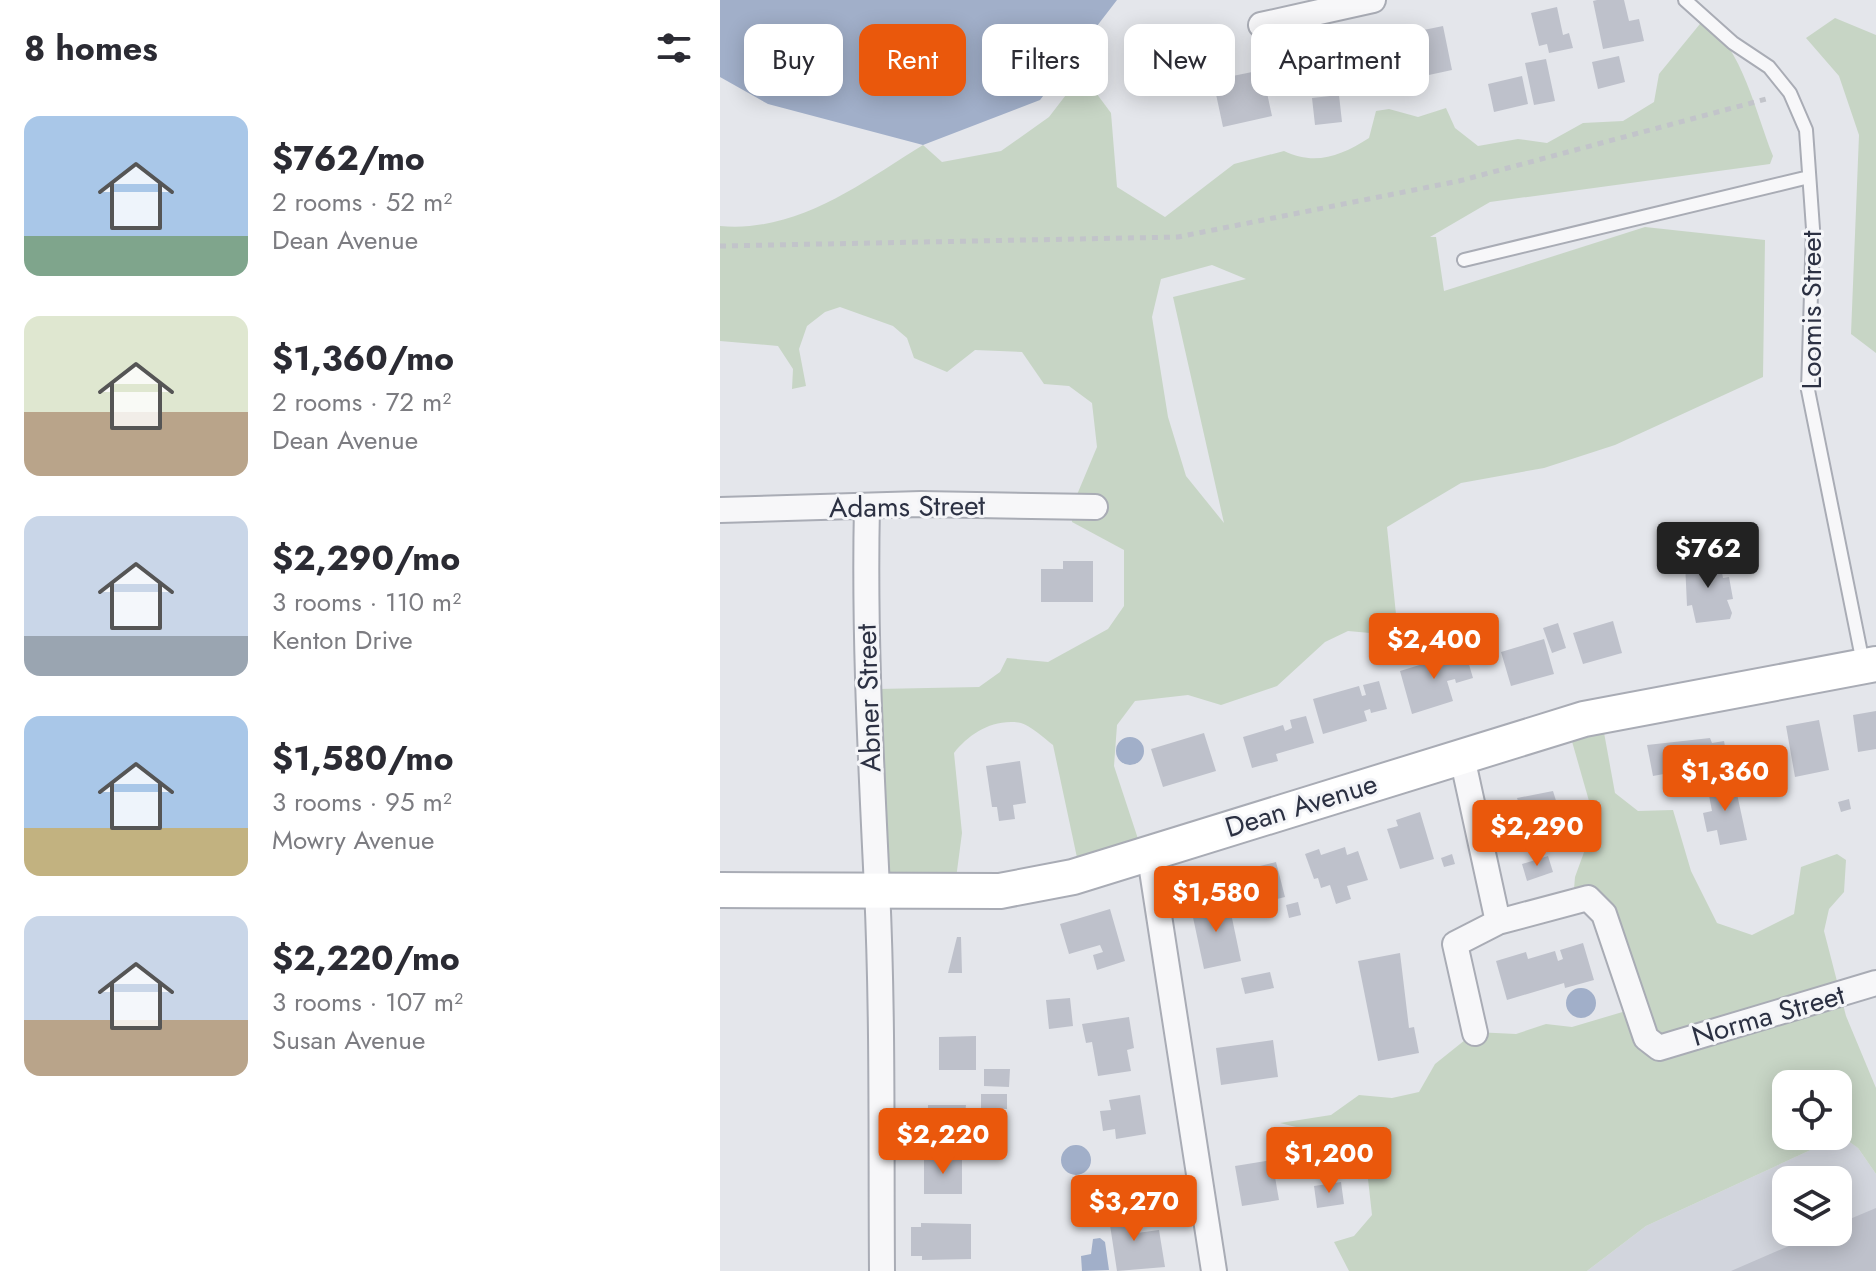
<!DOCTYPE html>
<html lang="en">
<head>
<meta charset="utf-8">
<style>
	body { margin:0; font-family:Jost,sans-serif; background:#f7f7f7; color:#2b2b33; height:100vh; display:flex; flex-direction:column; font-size:30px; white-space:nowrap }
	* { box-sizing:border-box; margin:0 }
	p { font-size:26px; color:#7c7c81 }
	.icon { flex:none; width:44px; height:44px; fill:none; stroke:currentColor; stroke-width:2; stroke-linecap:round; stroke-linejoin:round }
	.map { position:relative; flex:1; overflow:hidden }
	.side { display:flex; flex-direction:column; background:#fff; width:720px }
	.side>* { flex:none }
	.top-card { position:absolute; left:24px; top:24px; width:760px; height:72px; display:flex; gap:16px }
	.tools { position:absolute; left:1052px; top:1070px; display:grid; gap:16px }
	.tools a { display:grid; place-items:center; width:80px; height:80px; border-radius:16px; background:#fff; box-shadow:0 4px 20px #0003; font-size:40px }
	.price { position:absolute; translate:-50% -68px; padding:0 18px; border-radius:8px; background:#ea580c; color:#fff; font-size:26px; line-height:52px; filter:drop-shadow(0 2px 4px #0008) }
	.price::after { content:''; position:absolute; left:50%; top:48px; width:24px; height:18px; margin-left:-12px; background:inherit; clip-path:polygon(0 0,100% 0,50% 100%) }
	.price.current { background:#222; color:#fff }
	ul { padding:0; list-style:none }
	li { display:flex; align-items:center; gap:24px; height:200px; padding:0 24px }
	li span { display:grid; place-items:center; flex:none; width:224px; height:160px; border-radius:16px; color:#555 }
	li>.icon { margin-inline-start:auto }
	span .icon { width:96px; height:96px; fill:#fffc; stroke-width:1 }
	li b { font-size:34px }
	h2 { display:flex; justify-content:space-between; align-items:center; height:96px; padding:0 24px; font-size:34px }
	.chip { padding:0 28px; border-radius:16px; background:#fff; box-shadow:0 4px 20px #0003; font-size:28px; line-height:72px }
	.chip.current { background:#ea580c; color:#fff }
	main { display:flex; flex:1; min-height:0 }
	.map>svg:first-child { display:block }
</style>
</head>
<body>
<main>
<section class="side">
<h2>8 homes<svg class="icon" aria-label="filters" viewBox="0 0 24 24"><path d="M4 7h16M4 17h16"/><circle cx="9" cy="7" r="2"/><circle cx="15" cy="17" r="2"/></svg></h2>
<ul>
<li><span style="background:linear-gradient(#a9c7e8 75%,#7fa58c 0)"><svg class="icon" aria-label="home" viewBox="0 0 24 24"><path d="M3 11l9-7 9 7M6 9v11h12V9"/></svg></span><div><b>$762/mo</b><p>2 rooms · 52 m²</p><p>Dean Avenue</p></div></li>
<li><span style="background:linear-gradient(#dfe7d0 60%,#b9a48a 0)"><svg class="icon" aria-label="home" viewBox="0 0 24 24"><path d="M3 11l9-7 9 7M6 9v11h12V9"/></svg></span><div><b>$1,360/mo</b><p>2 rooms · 72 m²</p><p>Dean Avenue</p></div></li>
<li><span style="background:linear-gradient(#c9d6e8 75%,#9aa5b1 0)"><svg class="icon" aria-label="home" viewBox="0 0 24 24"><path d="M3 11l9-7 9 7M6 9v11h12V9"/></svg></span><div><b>$2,290/mo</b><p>3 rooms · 110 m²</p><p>Kenton Drive</p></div></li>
<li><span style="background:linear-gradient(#a9c7e8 70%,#c2b280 0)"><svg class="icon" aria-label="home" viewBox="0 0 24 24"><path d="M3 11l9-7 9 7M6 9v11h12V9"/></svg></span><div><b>$1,580/mo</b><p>3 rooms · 95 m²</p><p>Mowry Avenue</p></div></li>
<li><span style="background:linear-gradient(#c9d6e8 65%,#b9a48a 0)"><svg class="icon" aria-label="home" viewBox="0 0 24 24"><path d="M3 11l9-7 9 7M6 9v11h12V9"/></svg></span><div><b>$2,220/mo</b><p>3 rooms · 107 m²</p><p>Susan Avenue</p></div></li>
</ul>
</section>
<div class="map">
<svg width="1156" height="1271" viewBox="0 0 1156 1271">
	<rect width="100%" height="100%" fill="#e4e6eb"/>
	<path fill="#d2d5dd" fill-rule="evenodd" d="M1121 1136 1138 1148 1156 1174V1271H867L926 1226ZM1066 1180H1118V1232H1066Z"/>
	<path fill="#c7d5c5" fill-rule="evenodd" d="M1115 18 1156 35V353L1131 334 1139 135 1119 76 1086 38Z
		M984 19C1023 50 1035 111 1053 156L1050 164 770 202 710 237H716L724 291 925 227 1045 240 1043 377 895 445 824 468 741 483 667 527 677 624 650 633 628 631 605 642 557 686 501 705 468 695 415 701 397 725 394 766 421 848 359 867 333 745C324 738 311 726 301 723 273 718 249 734 234 753L242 833 235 886 154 888 157 689 259 687 280 672 287 658 328 662 388 629 404 606V550L352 522 351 509 377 447 372 403 349 386 324 384 302 352 255 350 227 372 194 358 187 338 173 326 120 307 105 312 87 326 79 349 86 386 72 389 73 369 58 346 0 341V226C77 233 140 184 203 145L222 162 281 151 329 117 362 74 391 113 397 187 445 217 514 164 564 151C595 166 621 156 649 138L656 111 669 109 698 117 726 108 735 128 758 146 798 139 827 143 863 123 903 121 934 102 939 74ZM492 265 526 279 453 297 504 523 466 476 448 417 432 317 441 279Z
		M881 716 895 793 918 811 953 810 971 871 997 923 1032 935 1074 914 1081 867 1117 854 1126 860 1124 892 1109 909 1104 931 1126 1016 1156 1088V1174L1138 1148 1121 1136 926 1226 867 1271H629L614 1242 634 1236 652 1215 647 1170 618 1148 596 1144 584 1129 560 1123 611 1115 639 1095 672 1098 699 1092 715 1064 755 1032 796 1034 826 1024 852 1027 916 1008 883 904 853 901 855 877 875 822 847 724ZM1066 1084H1118V1136H1066Z"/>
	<path fill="#a1afc9" d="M0 0H397L320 100 203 145 48 104 0 77Z
		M396 751a14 14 0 1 1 28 0a14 14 0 1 1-28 0Z
		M846 1003a15 15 0 1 1 30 0a15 15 0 1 1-30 0Z
		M341 1160a15 15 0 1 1 30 0a15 15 0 1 1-30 0Z
		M380 1238 385 1242 389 1270 362 1271 361 1256 371 1254 373 1239Z"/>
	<path fill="#bec1cb" d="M877 0H904L909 21 919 19 924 41 883 49 873 1Z
		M837 7 843 35 849 33 853 48 829 53 827 44 819 46 811 13Z
		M723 26 732 70 695 78 693 64 700 62 694 32Z
		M649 41 658 85 621 94 618 80 627 78 621 47Z
		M899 56 905 82 878 89 872 62Z
		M826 59 835 101 814 105 805 63Z
		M542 70 552 116 503 127 493 80Z
		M802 76 808 104 774 112 768 84Z
		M619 95 622 122 595 125 592 98Z
		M999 556 1003 578 1009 577 1013 599 1007 600 1012 613 1010 619 976 623 972 605 967 606 965 562Z
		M343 561H373V602H321V569H343Z
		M893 621 902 653 863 664 853 633Z
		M838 623 846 648 832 653 823 628Z
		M824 639 834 674 791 686 781 652Z
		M745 651 753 678 736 683 735 679 727 681 733 701 692 714 680 671Z
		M659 681 667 709 651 713 650 709 644 711 647 721 603 734 593 699 639 686 642 696 646 695 643 685Z
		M1156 711V749L1138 752 1133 715Z
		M586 716 594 743 556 754 558 761 532 768 523 737 563 725 565 731 572 728 570 720Z
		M1099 720 1109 770 1075 777 1066 726Z
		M484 733 496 771 443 787 431 749Z
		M990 738 992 743 1004 741 1008 762 933 776 927 745Z
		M300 761 306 803 293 805 295 819 279 821 277 807H272L266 766Z
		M1014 780 1027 840 1000 845 997 830 987 832 983 813 992 811 987 785Z
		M833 791 843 823 808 834 797 798Z
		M1129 799 1131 809 1121 812 1118 802Z
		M700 812 714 859 680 869 667 829 678 826 676 820Z
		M625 847 627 855 638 851 648 880 627 886 631 899 616 904 610 885 601 888 598 878 594 879 585 854 599 849 601 855Z
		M732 854 735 864 724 867 721 858Z
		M828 856 833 872 807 881 802 864Z
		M556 862 565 897 530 906 520 871Z
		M508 899 521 961 484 969 471 908Z
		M578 902 581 915 569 918 566 905Z
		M390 909 405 961 377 970 373 955 383 952 380 945 349 954 340 924Z
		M237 937H241L242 973H228Z
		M863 943 874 980 845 988 844 983 787 1000 776 961 806 952 808 959 835 951 838 961 843 959 840 950Z
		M680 953 689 1028 694 1027 699 1053 658 1061 638 961Z
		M550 972 554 988 525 994 521 978Z
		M350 998 353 1026 329 1029 326 1000Z
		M409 1017 414 1048 407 1050 411 1071 378 1076 372 1042 366 1043 362 1024Z
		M256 1036V1070H219V1037Z
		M553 1040 558 1077 501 1085 496 1048Z
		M264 1069H290L289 1087 264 1086Z
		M261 1094H287V1109H261Z
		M420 1095 426 1134 396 1139 395 1129 383 1131 380 1111 391 1110 389 1100Z
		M208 1105H246L245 1115H257V1130H246V1143H208Z
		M204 1158H242V1194H204Z
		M552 1160 559 1200 522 1206 515 1166Z
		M621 1182 624 1204 597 1208 594 1186Z
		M413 1208 417 1233 439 1230 445 1267 397 1271 388 1212Z
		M1156 1208V1271H1011L1101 1232H1118V1224Z
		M201 1223 251 1224V1259L202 1260V1256H191V1227H201Z"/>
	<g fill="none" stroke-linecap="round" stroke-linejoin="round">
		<defs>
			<path id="lane" d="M965 0 1013 43 1049 67 1070 93 1086 130 1093 229 1088 390 1143 663
				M744 260 1089 177"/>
			<path id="street" d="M541 25 653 0
				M147 506C144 634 151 761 157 888 163 1016 161 1144 162 1271
				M0 510 201 504 375 507
				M742 757 778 922
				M429 851 494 1271
				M755 1033 735 944 778 922 868 898 884 914 926 1038 939 1048 1156 983"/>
			<path id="secondary" d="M0 890 280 891 353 877 864 719 1156 664"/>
		</defs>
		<use href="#lane" stroke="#a9acb5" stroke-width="16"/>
		<use href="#street" stroke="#a9acb5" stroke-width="28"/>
		<use href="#secondary" stroke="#a9acb5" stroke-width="38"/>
		<path stroke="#c2c4ca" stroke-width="5" stroke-dasharray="6 6" stroke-linecap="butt" d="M0 246 458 237 739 181 1050 98"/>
		<use href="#lane" stroke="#f7f7f9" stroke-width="12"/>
		<use href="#street" stroke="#f7f7f9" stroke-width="24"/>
		<use href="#secondary" stroke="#fff" stroke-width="34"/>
	</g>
	<g text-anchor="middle" stroke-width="6" stroke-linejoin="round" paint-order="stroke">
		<g font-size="28" fill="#2c3143" stroke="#f4f5f8">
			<text transform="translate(1091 310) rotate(-90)" y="10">Loomis Street</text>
			<text transform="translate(187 506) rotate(-1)" y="10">Adams Street</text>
			<text transform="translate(148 698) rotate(-92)" y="10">Abner Street</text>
			<text transform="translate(581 805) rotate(-17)" y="10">Dean Avenue</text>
			<text transform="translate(1048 1015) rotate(-16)" y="10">Norma Street</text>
		</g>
	</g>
</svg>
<div class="tools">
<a><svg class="icon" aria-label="locate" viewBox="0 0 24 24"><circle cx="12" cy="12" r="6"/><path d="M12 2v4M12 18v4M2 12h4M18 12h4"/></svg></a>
<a><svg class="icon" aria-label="layers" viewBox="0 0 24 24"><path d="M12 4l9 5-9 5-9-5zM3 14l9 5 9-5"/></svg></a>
</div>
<b class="price current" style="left:988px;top:590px">$762</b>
<b class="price" style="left:714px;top:681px">$2,400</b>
<b class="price" style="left:1005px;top:813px">$1,360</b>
<b class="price" style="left:817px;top:868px">$2,290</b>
<b class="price" style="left:496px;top:934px">$1,580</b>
<b class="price" style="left:223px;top:1176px">$2,220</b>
<b class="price" style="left:609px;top:1195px">$1,200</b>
<b class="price" style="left:414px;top:1243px">$3,270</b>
<div class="top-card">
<a class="chip">Buy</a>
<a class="chip current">Rent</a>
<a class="chip">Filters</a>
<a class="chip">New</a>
<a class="chip">Apartment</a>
</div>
</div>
</main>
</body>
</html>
